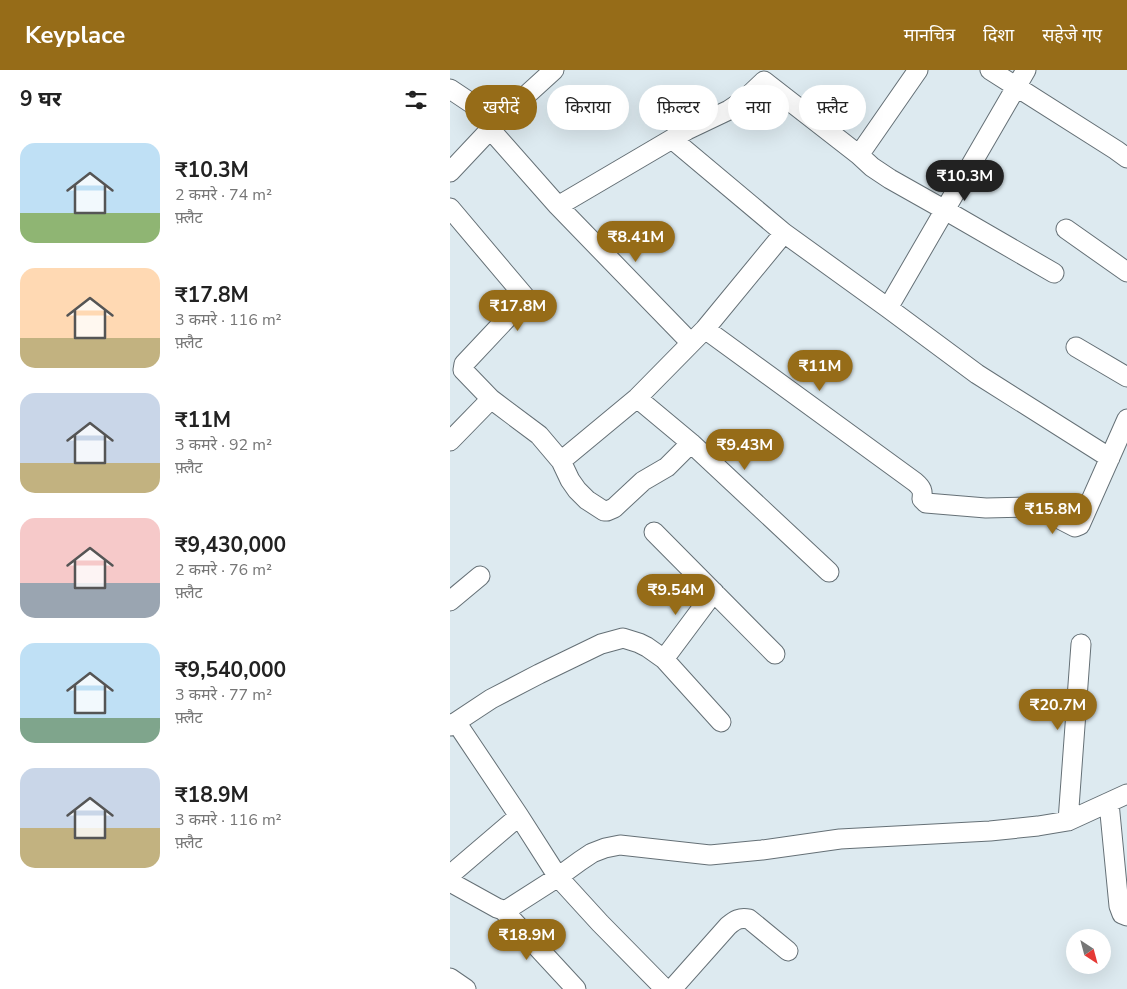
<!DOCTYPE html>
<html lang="hi">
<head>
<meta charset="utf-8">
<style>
	body { margin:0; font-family:"Nunito Sans","Noto Sans Devanagari",sans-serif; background:#f2f2f2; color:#222; height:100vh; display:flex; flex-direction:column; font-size:19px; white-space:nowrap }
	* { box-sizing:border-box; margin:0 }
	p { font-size:16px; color:#767676 }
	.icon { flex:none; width:28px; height:28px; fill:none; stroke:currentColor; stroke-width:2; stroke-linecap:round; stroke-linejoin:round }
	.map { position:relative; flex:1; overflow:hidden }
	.details { display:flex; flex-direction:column; background:#fff; width:450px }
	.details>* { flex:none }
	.banner { position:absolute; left:15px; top:15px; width:475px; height:45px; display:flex; gap:10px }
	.needle { width:32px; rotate:144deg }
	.controls { position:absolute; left:616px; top:859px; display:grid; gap:10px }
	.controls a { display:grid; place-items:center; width:45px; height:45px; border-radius:50%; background:#fff; box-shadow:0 5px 20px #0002; font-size:25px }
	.price { position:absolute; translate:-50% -42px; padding:0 11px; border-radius:18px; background:#966c18; color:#fff; font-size:16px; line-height:32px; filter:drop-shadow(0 1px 2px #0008) }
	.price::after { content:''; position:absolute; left:50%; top:30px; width:15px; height:11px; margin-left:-8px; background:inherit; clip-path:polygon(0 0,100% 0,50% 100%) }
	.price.on { background:#222; color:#fff }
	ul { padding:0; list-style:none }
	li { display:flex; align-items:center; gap:15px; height:125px; padding:0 20px }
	li span { display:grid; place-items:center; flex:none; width:140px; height:100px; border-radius:15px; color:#555 }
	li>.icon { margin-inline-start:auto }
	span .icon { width:60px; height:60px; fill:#fffc; stroke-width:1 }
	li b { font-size:21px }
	h2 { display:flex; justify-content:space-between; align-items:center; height:60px; padding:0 20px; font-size:21px }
	.tag { padding:0 18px; border-radius:22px; background:#fff; box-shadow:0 5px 20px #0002; font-size:18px; line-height:45px }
	.tag.on { background:#966c18; color:#fff }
	header { display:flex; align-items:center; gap:30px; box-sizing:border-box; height:70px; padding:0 25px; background:#966c18; color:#fff }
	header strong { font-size:24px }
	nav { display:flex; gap:28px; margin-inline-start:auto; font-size:18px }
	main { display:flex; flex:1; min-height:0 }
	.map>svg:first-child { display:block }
</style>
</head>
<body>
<header>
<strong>Keyplace</strong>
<nav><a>मानचित्र</a><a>दिशा</a><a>सहेजे गए</a></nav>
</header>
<main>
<section class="details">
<h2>9 घर<svg class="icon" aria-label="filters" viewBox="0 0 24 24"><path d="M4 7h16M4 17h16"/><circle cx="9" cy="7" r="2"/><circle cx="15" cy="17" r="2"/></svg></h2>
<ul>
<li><span style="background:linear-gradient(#bfe0f5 70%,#8fb573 0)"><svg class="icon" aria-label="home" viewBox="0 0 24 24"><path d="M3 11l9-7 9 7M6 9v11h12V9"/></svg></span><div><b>₹10.3M</b><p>2 कमरे · 74 m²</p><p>फ़्लैट</p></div></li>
<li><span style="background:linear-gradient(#ffd9b3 70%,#c2b280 0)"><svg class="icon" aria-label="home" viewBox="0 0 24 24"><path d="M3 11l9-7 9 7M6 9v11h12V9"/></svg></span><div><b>₹17.8M</b><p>3 कमरे · 116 m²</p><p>फ़्लैट</p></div></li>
<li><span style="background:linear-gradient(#c9d6e8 70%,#c2b280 0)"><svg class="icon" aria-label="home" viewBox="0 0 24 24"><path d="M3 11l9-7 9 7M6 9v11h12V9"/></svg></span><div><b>₹11M</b><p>3 कमरे · 92 m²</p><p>फ़्लैट</p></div></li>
<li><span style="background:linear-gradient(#f6c9c9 65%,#9aa5b1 0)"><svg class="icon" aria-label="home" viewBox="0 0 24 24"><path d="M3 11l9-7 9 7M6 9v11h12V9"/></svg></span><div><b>₹9,430,000</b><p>2 कमरे · 76 m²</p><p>फ़्लैट</p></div></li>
<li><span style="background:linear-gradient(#bfe0f5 75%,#7fa58c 0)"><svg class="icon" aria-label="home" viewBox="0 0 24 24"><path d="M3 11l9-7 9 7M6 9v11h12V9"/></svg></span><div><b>₹9,540,000</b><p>3 कमरे · 77 m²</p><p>फ़्लैट</p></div></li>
<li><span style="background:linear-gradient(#c9d6e8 60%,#c2b280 0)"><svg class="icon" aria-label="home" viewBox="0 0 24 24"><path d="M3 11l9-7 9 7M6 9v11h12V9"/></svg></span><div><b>₹18.9M</b><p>3 कमरे · 116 m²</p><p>फ़्लैट</p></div></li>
</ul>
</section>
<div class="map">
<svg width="677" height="919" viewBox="0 0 677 919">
	<rect width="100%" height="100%" fill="#ddeaf0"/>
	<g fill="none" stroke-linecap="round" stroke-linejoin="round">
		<defs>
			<path id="minor" d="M540 0 666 80 677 88
				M0 19 48 51
				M40 59 108 136 222 69 334 163 438 238 527 304 660 388
				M222 69 237 60 279 40 294 30 314 11 409 85 468 0
				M409 85 422 97 440 109 495 140 604 203
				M0 102 48 51 104 0
				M108 136 241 273
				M0 138 76 228 14 294 13 300 41 329 89 365 111 391
				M616 159 677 202
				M438 238 576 0
				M255 259 465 412C472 418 473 421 472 429L476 433 536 438 582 437 594 441 625 457 630 455 677 349
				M626 277 677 307
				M187 328 241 373 379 502
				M0 371 41 329
				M241 373 217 397 193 411 164 438 157 441H154L137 430 127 420 120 410 111 391 187 328 255 259 334 163
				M204 462 325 584
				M0 531 30 506
				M214 589 264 522
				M6 652 69 746 108 807 150 853 215 919
				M0 656 41 629 89 604 151 574 173 568 189 573 197 577 214 589 271 652
				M659 733 669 836 672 844 677 846
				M618 751 631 574
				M0 805 69 746
				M0 812 47 838 53 840 58 839 108 807 130 791 142 783 155 778 170 775 260 785 312 780 390 769 540 761 588 756 618 751 677 724
				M53 840 126 919
				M0 908 16 919
				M222 919 278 856C285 850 290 847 299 849L338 881"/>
		</defs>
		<use href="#minor" stroke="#657076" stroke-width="21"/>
		<use href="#minor" stroke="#fff" stroke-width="19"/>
	</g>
</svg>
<div class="controls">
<a><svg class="needle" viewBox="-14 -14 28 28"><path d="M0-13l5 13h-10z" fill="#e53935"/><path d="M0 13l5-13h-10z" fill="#767676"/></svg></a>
</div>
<b class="price on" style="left:515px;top:132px">₹10.3M</b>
<b class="price" style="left:186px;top:193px">₹8.41M</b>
<b class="price" style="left:68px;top:262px">₹17.8M</b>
<b class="price" style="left:370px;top:322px">₹11M</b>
<b class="price" style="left:295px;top:401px">₹9.43M</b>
<b class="price" style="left:603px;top:465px">₹15.8M</b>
<b class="price" style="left:226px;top:546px">₹9.54M</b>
<b class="price" style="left:608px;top:661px">₹20.7M</b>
<b class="price" style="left:77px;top:891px">₹18.9M</b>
<div class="banner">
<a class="tag on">खरीदें</a>
<a class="tag">किराया</a>
<a class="tag">फ़िल्टर</a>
<a class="tag">नया</a>
<a class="tag">फ़्लैट</a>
</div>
</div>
</main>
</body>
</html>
